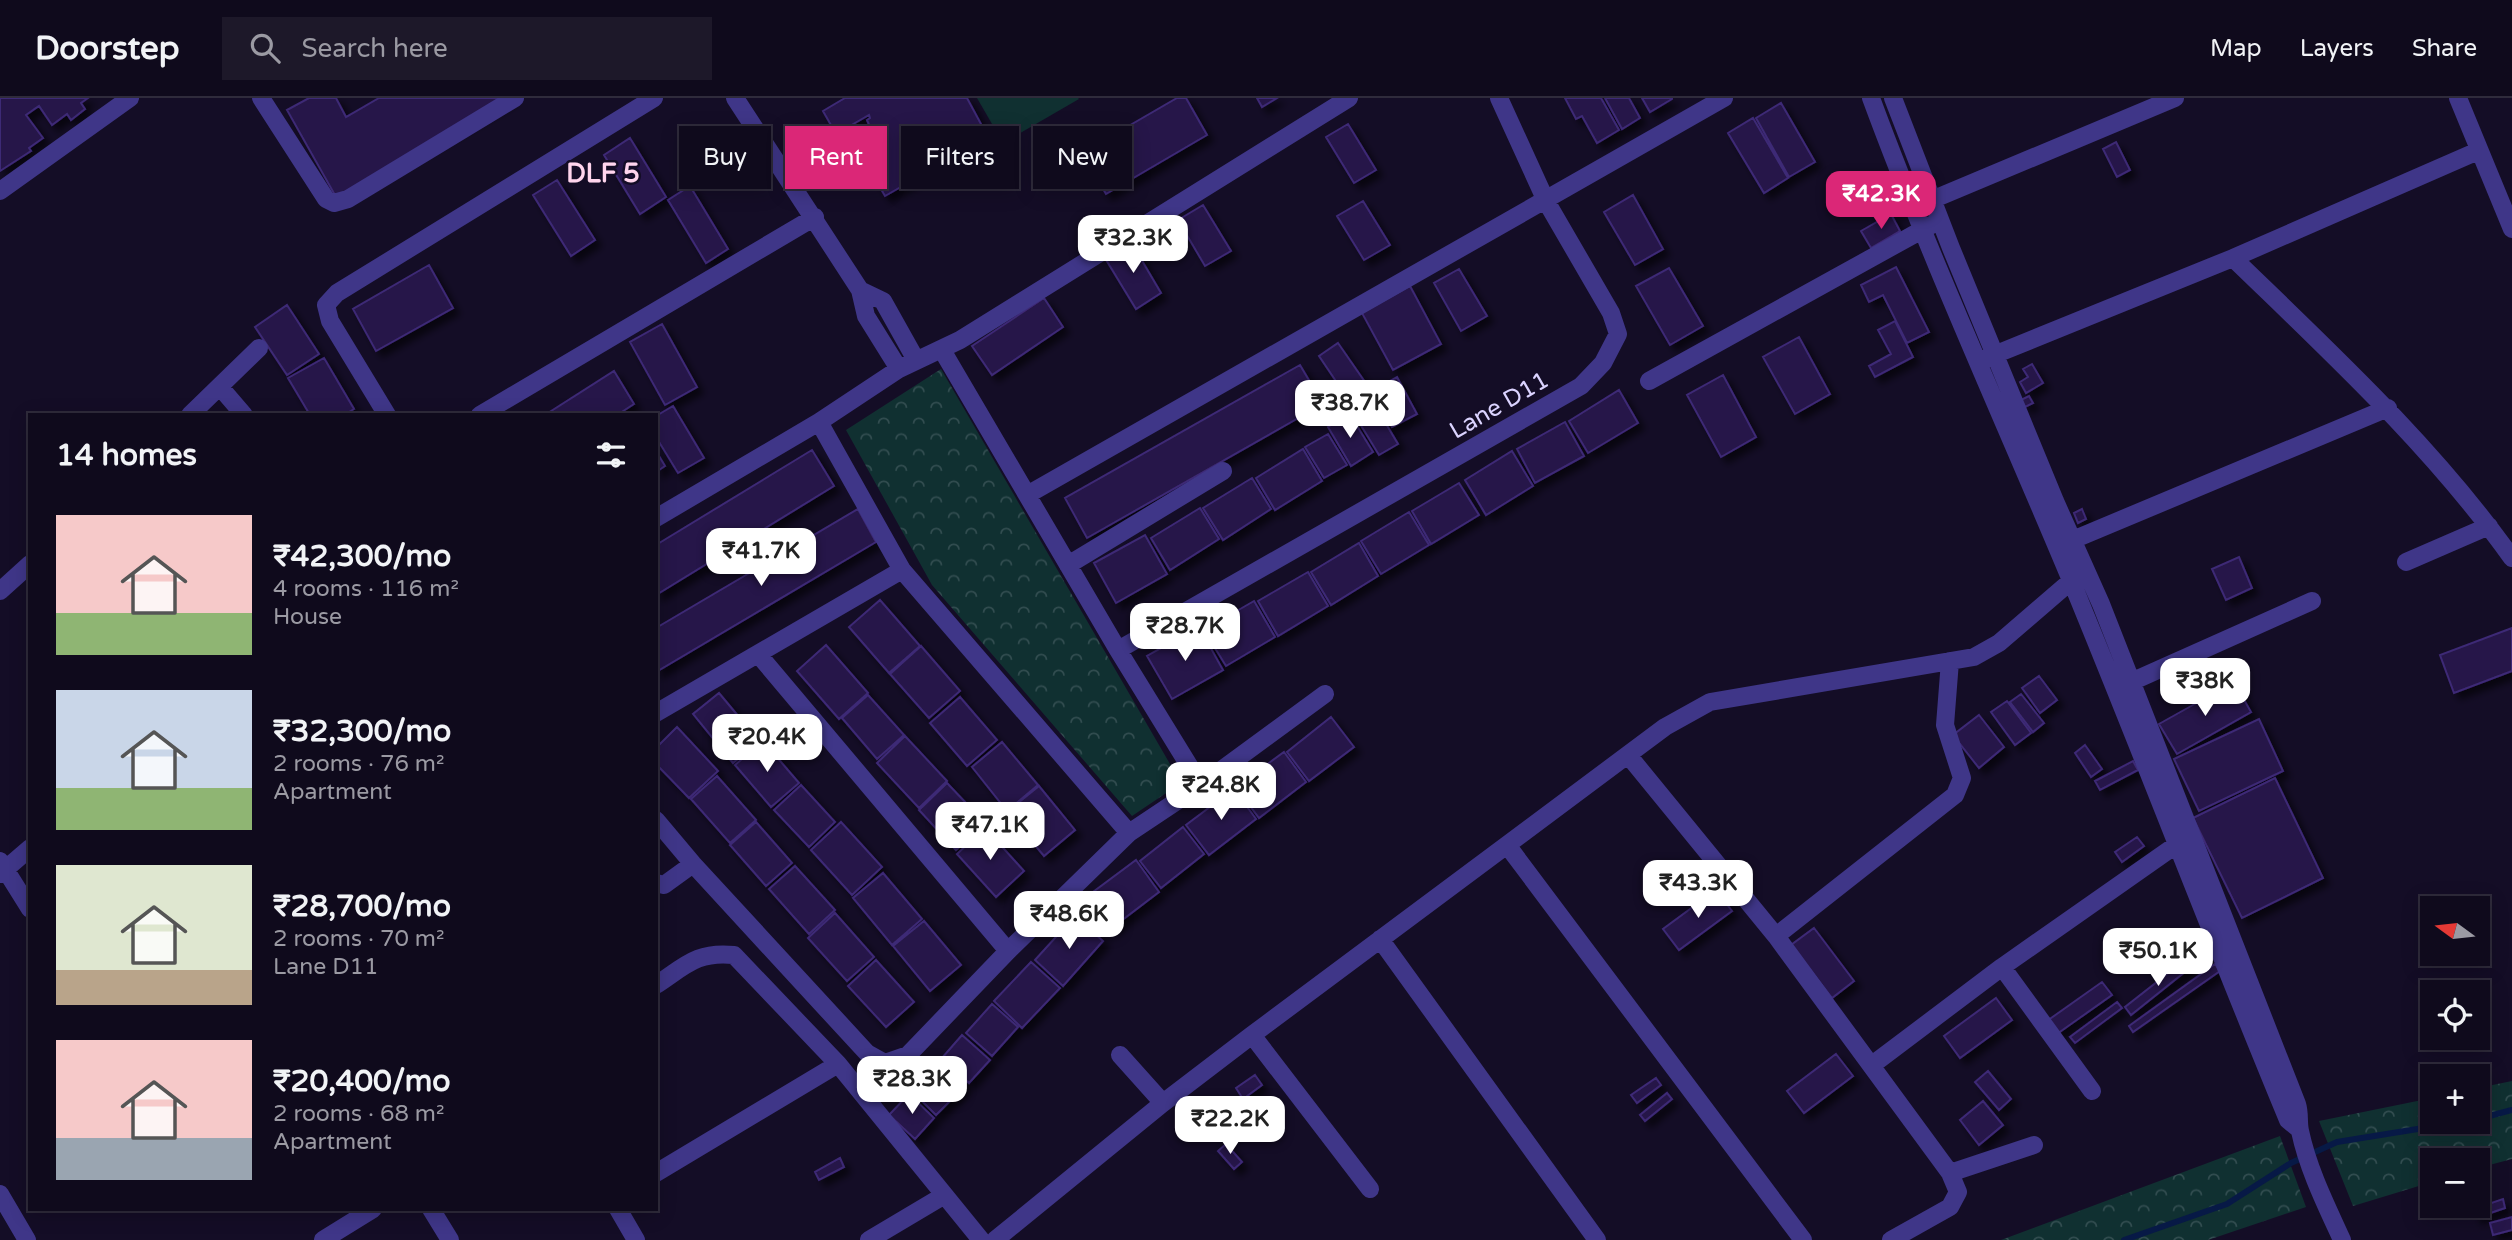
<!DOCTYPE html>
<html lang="en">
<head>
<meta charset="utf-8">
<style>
	body { margin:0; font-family:"Varela Round",sans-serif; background:#1d1829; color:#f1f3f6; height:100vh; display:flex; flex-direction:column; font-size:26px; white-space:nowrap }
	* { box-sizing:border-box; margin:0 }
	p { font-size:23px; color:#9b9aa3 }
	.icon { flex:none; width:38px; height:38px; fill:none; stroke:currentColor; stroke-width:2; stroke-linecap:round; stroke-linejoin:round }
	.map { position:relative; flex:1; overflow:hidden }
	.drawer { position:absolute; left:28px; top:315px; width:630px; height:798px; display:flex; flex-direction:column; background:#0f0a1c; border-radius:0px; box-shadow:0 4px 18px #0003,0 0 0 2px #2f2b3b }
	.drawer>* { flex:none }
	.top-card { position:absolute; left:679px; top:28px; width:665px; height:63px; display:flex; gap:14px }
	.needle { width:46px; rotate:285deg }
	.controls { position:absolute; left:2420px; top:798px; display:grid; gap:14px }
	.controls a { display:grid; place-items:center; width:70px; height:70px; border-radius:0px; background:#0f0a1c; box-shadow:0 4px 18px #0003,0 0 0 2px #2f2b3b; font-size:35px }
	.price { position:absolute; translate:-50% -60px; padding:0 16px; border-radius:14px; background:#fff; color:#222; font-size:23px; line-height:46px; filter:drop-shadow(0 2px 4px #0008) }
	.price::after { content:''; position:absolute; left:50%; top:42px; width:21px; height:16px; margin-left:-10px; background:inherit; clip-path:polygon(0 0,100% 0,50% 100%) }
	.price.selected { background:#db2777; color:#fff }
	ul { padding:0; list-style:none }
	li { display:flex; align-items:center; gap:21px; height:175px; padding:0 28px }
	li span { display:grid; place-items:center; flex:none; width:196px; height:140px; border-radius:0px; color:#555 }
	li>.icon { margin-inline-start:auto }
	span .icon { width:84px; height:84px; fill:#fffc; stroke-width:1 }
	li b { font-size:30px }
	h2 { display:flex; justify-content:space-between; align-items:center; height:84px; padding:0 28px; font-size:30px }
	.tag { padding:0 24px; border-radius:0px; background:#0f0a1c; box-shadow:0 4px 18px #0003,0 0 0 2px #2f2b3b; font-size:24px; line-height:63px }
	.tag.selected { background:#db2777; color:#fff }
	header { display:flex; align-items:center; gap:42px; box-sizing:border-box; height:98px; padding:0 35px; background:#0f0a1c; border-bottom:2px solid #2f2b3b }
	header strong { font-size:33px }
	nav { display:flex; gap:38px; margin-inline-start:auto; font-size:24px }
	.search { width:490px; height:63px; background:#1d1829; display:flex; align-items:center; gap:18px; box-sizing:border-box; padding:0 24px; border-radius:0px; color:#9b9aa3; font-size:26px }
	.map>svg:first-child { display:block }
</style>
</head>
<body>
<header>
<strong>Doorstep</strong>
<div class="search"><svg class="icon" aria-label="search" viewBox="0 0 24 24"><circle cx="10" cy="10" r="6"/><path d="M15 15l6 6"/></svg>Search here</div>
<nav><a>Map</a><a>Layers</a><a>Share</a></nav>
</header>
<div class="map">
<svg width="2512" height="1142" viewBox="0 0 2512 1142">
	<defs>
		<pattern id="park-crowns" width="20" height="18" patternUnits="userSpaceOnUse" patternTransform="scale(1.75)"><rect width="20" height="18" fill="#103031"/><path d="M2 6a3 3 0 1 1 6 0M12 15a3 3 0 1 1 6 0" fill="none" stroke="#324d50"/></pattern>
		<filter id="shadow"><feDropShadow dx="6" dy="6" stdDeviation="3.5" flood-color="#0009"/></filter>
	</defs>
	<rect width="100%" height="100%" fill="#140d26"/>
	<path fill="url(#park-crowns)" d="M941 271 1181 685 1132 718 932 487 846 332Z
		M2512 983V1061L2478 1070V1062H2432V1084L2353 1108 2319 1023 2432 1000V1024H2478V990Z
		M2280 1038 2306 1109 2208 1142H2001Z"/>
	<path fill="#103031" d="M977 0H1078L1079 1 1003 45Z"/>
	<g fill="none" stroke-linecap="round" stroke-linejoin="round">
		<path stroke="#071946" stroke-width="6" d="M2478 1021 2512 1012
			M2124 1142 2227 1106 2291 1065 2337 1044 2461 1024"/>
	</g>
	<path fill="#261848" stroke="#3e2976" stroke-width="2" filter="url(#shadow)" d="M0 0H88L81 5 85 11 71 22 67 16 52 27 39 8 26 17 43 40 29 50 31 53 0 73Z
		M309 0H336L346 19 379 0H509L336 99 287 12Z
		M845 0H967L988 39 885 98 871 74H856L845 62V46L850 40 870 29 867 22 870 20 869 17 836 36 823 13Z
		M1177 0H1186L1207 37 1106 96 1082 55Z
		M1257 0H1277L1262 9Z
		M1565 0H1601L1619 32 1597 45 1582 18 1576 21Z
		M1605 0H1629L1640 20 1622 31Z
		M1642 0H1672V1L1650 14Z
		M1781 5 1815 64 1789 79 1756 20Z
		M1753 20 1788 80 1764 95 1728 35Z
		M1348 26 1376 72 1354 85 1326 39Z
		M630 40 666 99 640 116 604 57Z
		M2116 44 2130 72 2117 79 2103 51Z
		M557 82 595 142 571 158 533 97Z
		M690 88 728 151 706 165 668 102Z
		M1633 97 1663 151 1635 167 1604 114Z
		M1363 103 1390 147 1364 162 1337 118Z
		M1203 107 1231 153 1205 168 1178 122Z
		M1891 116 1900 133 1871 150 1861 133Z
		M1131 144 1161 195 1136 211 1105 160Z
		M429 167 453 210 376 253 353 211Z
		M1896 169 1929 234 1907 245 1883 197 1869 204 1861 187Z
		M1669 170 1703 228 1670 247 1636 188Z
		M1459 171 1487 218 1461 233 1434 185Z
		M1410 188 1441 246 1393 272 1362 215Z
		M1044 200 1063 229 992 277 972 248Z
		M287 207 319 256 287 277 255 229Z
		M1895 223 1913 259 1875 279 1869 268 1891 256 1878 232Z
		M662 226 697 289 665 307 630 244Z
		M1799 239 1830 296 1795 316 1763 259Z
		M1338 245 1365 284 1346 298 1319 258Z
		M324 260 354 311 344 317H310L288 280Z
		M2032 266 2043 285 2026 295 2020 284 2028 279 2023 271Z
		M1300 267 1323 306 1087 440 1065 400Z
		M614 273 634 306 617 317H545Z
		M1723 277 1756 339 1721 359 1687 297Z
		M1397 279 1417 316 1392 329 1372 293Z
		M1619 292 1638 325 1588 355 1569 323Z
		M2029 298 2033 305 2025 309 2021 302Z
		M1370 299 1398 346 1379 357 1351 311Z
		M673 308 704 360 678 375 656 339V318Z
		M1349 315 1373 354 1351 368 1328 329Z
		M1565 324 1584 358 1535 385 1517 351Z
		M1328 336 1347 367 1324 380 1305 349Z
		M1303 351 1322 383 1275 412 1256 380Z
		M812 352 834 388 656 497V447Z
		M656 353 665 368 656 374Z
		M1512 353 1533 388 1486 417 1465 382Z
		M1252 380 1271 411 1223 442 1203 410Z
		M1459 385 1479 417 1431 446 1412 413Z
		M1200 410 1219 441 1170 472 1151 440Z
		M858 411 876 444 656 574V530Z
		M2082 411 2086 421 2078 425 2074 415Z
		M1409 414 1429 447 1381 476 1361 443Z
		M1145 437 1167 476 1116 505 1094 465Z
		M1359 445 1378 478 1331 507 1311 474Z
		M2239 459 2252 490 2226 502 2212 471Z
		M1308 474 1328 508 1278 538 1258 503Z
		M880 502 920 548 889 575 849 529Z
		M1254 503 1275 539 1226 568 1204 532Z
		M1199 529 1223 572 1172 601 1147 558Z
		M2512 530V573L2454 595 2440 557Z
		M826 547 868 595 839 621 797 573Z
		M921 548 960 593 929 620 890 576Z
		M2039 578 2057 602 2040 615 2022 590Z
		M2234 584 2251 614 2177 656 2159 626Z
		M719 595 759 643 733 665 693 616Z
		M2021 596 2044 625 2033 634 2010 604Z
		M868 597 904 637 877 661 842 620Z
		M960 599 997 642 967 668 930 625Z
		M2007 603 2031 635 2015 647 1991 614Z
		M1979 617 2004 649 1979 670 1953 637Z
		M1331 619 1354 649 1309 683 1287 654Z
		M2259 621 2283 673 2199 713 2174 661Z
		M677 629 718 673 689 700 656 666V650Z
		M905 638 947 683 919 710 877 665Z
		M763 643 799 685 771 709 735 667Z
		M1002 644 1038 687 1007 713 972 669Z
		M2085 647 2102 671 2091 679 2075 655Z
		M1284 654 1306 684 1259 720 1236 689Z
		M2133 663 2138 672 2100 692 2095 683Z
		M717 678 756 722 730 745 691 701Z
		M2275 680 2323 780 2242 820 2193 720Z
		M947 685 985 725 956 752 919 712Z
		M801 687 835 724 809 749 774 712Z
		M1039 688 1075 732 1044 758 1007 714Z
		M1234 691 1256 721 1209 757 1186 727Z
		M756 724 792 765 766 788 730 747Z
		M841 724 882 769 852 797 811 752Z
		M1183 729 1204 756 1161 790 1140 763Z
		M985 730 1024 773 996 799 957 756Z
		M2137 739 2144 748 2122 764 2115 754Z
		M1136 762 1159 794 1113 829 1089 797Z
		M795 768 835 812 809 836 769 791Z
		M883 775 922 821 892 847 853 800Z
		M1716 792 1732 813 1679 852 1663 831Z
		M835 815 874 859 847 883 808 840Z
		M1075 818 1103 843 1063 888 1035 862Z
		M924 823 961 867 930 893 893 848Z
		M1814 830 1854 883 1832 900 1791 847Z
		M876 862 914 904 886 929 848 888Z
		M2185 862 2191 869 2131 917 2125 909Z
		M1031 864 1060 890 1022 930 994 903Z
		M2215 866 2220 873 2133 934 2129 928Z
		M2102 884 2112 897 2057 936 2047 923Z
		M1996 900 2012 922 1960 960 1944 938Z
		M2117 904 2122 910 2075 945 2070 939Z
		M992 906 1018 929 992 958 966 935Z
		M962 937 990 962 969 985 942 960Z
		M1836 956 1853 978 1804 1015 1787 993Z
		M939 962 965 988 936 1017 910 991Z
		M1988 973 2011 1001 1999 1012 1975 984Z
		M1255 977 1262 987 1243 1001 1236 990Z
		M1656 980 1661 987 1637 1005 1631 997Z
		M1667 995 1672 1001 1645 1023 1640 1017Z
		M909 996 934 1020 915 1041 889 1017Z
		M1201 1000 1216 1019 1209 1024 1194 1005Z
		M1983 1003 2003 1027 1979 1047 1960 1022Z
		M1226 1046 1242 1064 1234 1071 1218 1053Z
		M840 1060 844 1069 819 1082 815 1074Z
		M2503 1101 2505 1110 2476 1120 2474 1111Z
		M2512 1119V1132L2493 1137 2490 1125Z"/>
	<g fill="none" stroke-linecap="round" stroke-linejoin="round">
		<path stroke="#3f3688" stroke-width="18" d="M261 0 326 101 334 105 348 101 515 0
			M735 0 860 192 866 218 899 271
			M1871 0C1932 165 2005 324 2073 487 2146 664 2214 844 2288 1022L2299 1031
			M1893 0 1951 150 2055 403 2101 506 2297 1006C2300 1015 2298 1024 2300 1033 2308 1071 2326 1107 2342 1142
			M2458 0 2512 131
			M0 93 130 0
			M1922 106 2175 0
			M2233 160C2331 255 2432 348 2512 460
			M860 192 883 203 916 262
			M942 252 1118 552 1201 687
			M1984 261 2233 160 2478 53
			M1649 283 1931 127
			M220 289 244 317
			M190 317 259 250
			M387 317 330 223 326 207 337 195 654 0
			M480 317 815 119
			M819 324 902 472 1129 735
			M1027 397 1724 0
			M656 420 819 324 899 271 960 242 1349 0
			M2063 446 2388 310
			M2406 464 2489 428
			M1068 467 1223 373
			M0 493 30 466
			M1118 552 1581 288 1603 265 1618 236 1611 215 1546 103 1499 0
			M758 556 1008 853
			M2122 588 2312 503
			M656 615 902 472
			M1628 657 1776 838 1950 1075 2034 1047
			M656 722 693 766 867 955 885 965 908 957 1008 853 1129 735 1201 687 1325 596
			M1507 747 1803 1142
			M0 763 30 811
			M0 776 30 750
			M656 785 664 787 693 766
			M1776 838 1955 697 1962 680 1945 627 1950 563
			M1380 841 1597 1142
			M2002 869 2092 993
			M656 887C685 868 697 853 734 857L838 966 981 1142
			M1252 937 1370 1091
			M1120 957 1163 1005
			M1872 967 2002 869 2186 740
			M656 1075 838 966
			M0 1096 27 1142
			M431 1111 450 1142
			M618 1111 636 1142
			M323 1142 373 1111
			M869 1142 943 1098
			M995 1142 1163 1005 1252 937 1665 629 1710 604 1974 559 1999 545 2071 483
			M1891 1142 1950 1109 1958 1094 1950 1075"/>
	</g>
	<g text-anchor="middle" stroke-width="5" stroke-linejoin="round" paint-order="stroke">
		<g font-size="24" fill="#dbd3ff" stroke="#140d26">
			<text transform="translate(1499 307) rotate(-30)" y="8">Lane D11</text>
		</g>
		<g font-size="26" font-weight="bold" fill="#ffd5ed" stroke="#140d26">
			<text x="603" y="84">DLF 5</text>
		</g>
	</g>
</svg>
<div class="controls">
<a><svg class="needle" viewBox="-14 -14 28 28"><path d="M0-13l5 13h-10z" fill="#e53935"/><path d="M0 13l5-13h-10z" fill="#9b9aa3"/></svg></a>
<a><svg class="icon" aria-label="locate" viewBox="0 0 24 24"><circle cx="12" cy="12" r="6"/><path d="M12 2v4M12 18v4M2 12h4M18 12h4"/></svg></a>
<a>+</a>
<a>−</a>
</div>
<b class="price selected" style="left:1881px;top:133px">₹42.3K</b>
<b class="price" style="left:1133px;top:177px">₹32.3K</b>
<b class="price" style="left:1350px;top:342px">₹38.7K</b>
<b class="price" style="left:761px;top:490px">₹41.7K</b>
<b class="price" style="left:1185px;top:565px">₹28.7K</b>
<b class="price" style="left:2205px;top:620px">₹38K</b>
<b class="price" style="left:767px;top:676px">₹20.4K</b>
<b class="price" style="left:1221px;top:724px">₹24.8K</b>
<b class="price" style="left:990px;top:764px">₹47.1K</b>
<b class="price" style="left:1698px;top:822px">₹43.3K</b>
<b class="price" style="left:1069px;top:853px">₹48.6K</b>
<b class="price" style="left:2158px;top:890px">₹50.1K</b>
<b class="price" style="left:912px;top:1018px">₹28.3K</b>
<b class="price" style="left:1230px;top:1058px">₹22.2K</b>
<div class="top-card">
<a class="tag">Buy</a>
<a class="tag selected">Rent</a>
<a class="tag">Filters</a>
<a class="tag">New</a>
</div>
<section class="drawer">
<h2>14 homes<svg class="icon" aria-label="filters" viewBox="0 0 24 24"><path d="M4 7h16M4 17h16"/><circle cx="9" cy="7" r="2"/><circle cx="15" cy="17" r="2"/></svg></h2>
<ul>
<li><span style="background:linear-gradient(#f6c9c9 70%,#8fb573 0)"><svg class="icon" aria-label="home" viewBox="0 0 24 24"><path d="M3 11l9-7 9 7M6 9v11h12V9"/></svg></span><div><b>₹42,300/mo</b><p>4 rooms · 116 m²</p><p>House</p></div></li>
<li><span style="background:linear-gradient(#c9d6e8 70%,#8fb573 0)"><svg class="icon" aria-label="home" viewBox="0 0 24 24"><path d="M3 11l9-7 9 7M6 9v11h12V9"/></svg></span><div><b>₹32,300/mo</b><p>2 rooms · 76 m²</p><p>Apartment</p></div></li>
<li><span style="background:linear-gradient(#dfe7d0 75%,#b9a48a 0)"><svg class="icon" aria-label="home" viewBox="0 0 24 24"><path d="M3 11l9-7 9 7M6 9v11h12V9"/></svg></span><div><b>₹28,700/mo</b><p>2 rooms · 70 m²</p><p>Lane D11</p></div></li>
<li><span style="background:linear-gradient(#f6c9c9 70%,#9aa5b1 0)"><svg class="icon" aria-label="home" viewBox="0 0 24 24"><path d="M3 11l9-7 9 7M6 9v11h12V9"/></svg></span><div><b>₹20,400/mo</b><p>2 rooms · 68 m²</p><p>Apartment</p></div></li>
</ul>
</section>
</div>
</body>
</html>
